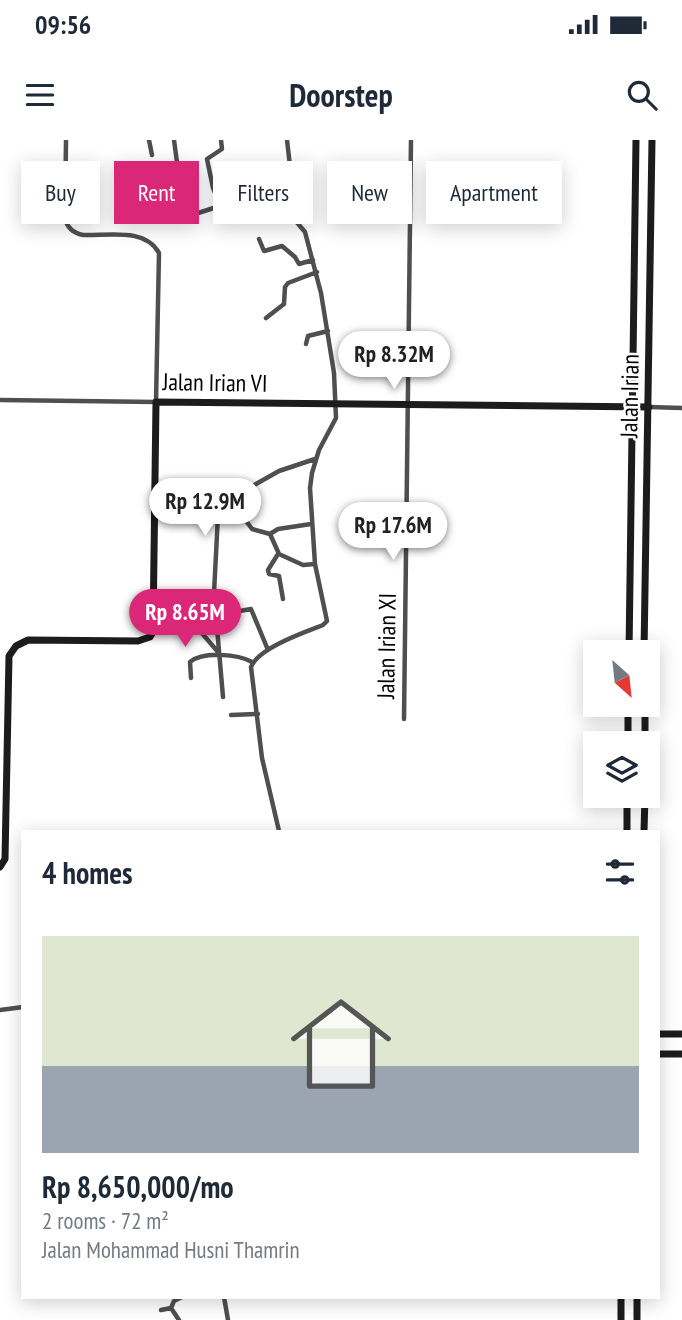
<!DOCTYPE html>
<html lang="en">
<head>
<meta charset="utf-8">
<style>
	body { margin:0; font-family:"PT Sans Narrow",sans-serif; background:#f6f6f7; color:#1f2937; height:100vh; display:flex; flex-direction:column; font-size:26px; white-space:nowrap }
	* { box-sizing:border-box; margin:0 }
	p { font-size:23px; color:#747a83 }
	.icon { flex:none; width:38px; height:38px; fill:none; stroke:currentColor; stroke-width:2; stroke-linecap:round; stroke-linejoin:round }
	.map { position:relative; flex:1; overflow:hidden }
	.sheet { position:absolute; left:21px; top:690px; width:639px; height:469px; display:flex; flex-direction:column; background:#fff; border-radius:0px; box-shadow:0 4px 18px #0003 }
	.sheet>* { flex:none }
	.hud { position:absolute; left:21px; top:21px; width:640px; height:63px; display:flex; gap:14px }
	.needle { width:46px; rotate:153deg }
	.controls { position:absolute; left:583px; top:500px; display:grid; gap:14px }
	.controls a { display:grid; place-items:center; width:77px; height:77px; border-radius:0px; background:#fff; box-shadow:0 4px 18px #0003; font-size:35px }
	.price { position:absolute; translate:-50% -60px; padding:0 16px; border-radius:24px; background:#fff; color:#222; font-size:23px; line-height:46px; filter:drop-shadow(0 2px 4px #0008) }
	.price::after { content:''; position:absolute; left:50%; top:42px; width:21px; height:16px; margin-left:-10px; background:inherit; clip-path:polygon(0 0,100% 0,50% 100%) }
	.price.active { background:#db2777; color:#fff }
	ul { padding:0; list-style:none }
	li { display:grid; align-content:center; gap:14px; height:371px; padding:0 21px }
	li+li { border-top:2px solid #e0e1e3 }
	li span { display:grid; place-items:center; height:217px; border-radius:0px; color:#555 }
	li>.icon { margin-inline-start:auto }
	span .icon { width:126px; height:126px; fill:#fffc; stroke-width:1 }
	li b { font-size:30px }
	h2 { display:flex; justify-content:space-between; align-items:center; height:84px; padding:0 21px; font-size:30px }
	.chip { padding:0 24px; border-radius:0px; background:#fff; box-shadow:0 4px 18px #0003; font-size:24px; line-height:63px }
	.chip.active { background:#db2777; color:#fff }
	.status { display:flex; justify-content:space-between; align-items:center; height:49px; padding:0 35px; background:#fff; direction:ltr }
	.status svg { height:19px; fill:currentColor }
	header { display:flex; justify-content:space-between; align-items:center; height:91px; padding:0 21px; background:#fff; font-size:32px; font-weight:700 }
	.map>svg:first-child { display:block }
</style>
</head>
<body>
<div class="status"><b>09:56</b><svg viewBox="0 0 49 12"><path d="M0 12V9h3v3zM5 12V6h3v6zM10 12V3h3v9zM15 12V0h3v12zM26 1h20v11H26zM47 4h2v5h-2z"/></svg></div>
<header><svg class="icon" aria-label="menu" viewBox="0 0 24 24"><path d="M4 6h16M4 12h16M4 18h16"/></svg>Doorstep<svg class="icon" aria-label="search" viewBox="0 0 24 24"><circle cx="10" cy="10" r="6"/><path d="M15 15l6 6"/></svg></header>
<div class="map">
<svg width="682" height="1180" viewBox="0 0 682 1180">
	<rect width="100%" height="100%" fill="#fff"/>
	<g fill="none" stroke-linecap="round" stroke-linejoin="round">
		<path stroke="#4f4f4f" stroke-width="4.5" d="M149 0 152 15
			M174 0 178 30
			M221 0 222 9 207 19 213 48 224 75 254 67 279 54
			M195 74 220 66
			M259 99 264 111 282 106 295 117 299 124 313 120
			M266 178 284 164 285 147 288 143 317 132
			M306 204 308 196 328 191
			M0 260 156 262 159 113C145 87 107 96 83 95 73 93 67 88 65 78L66 0
			M649 267 682 268
			M212 354 218 375
			M238 370 252 389 270 394 279 414 303 425 315 424
			M270 394 278 389 311 384
			M278 414 268 430 269 434 279 436 283 459
			M189 475 194 484 218 512
			M217 475 251 469 268 510
			M191 538 190 522C203 511 238 514 252 522
			M223 557 214 453 218 375 238 370 236 353 249 348 279 331 315 319
			M231 575 258 574
			M404 579 411 0
			M279 691 262 618 251 527C258 508 305 492 323 485L327 481 315 424 310 348 312 333 319 310 336 278 334 233 321 153 305 92 284 67 279 54 290 26 287 0
			M0 870 23 867
			M224 1157 228 1180
			M171 1168 179 1180
			M161 1170 171 1168 174 1161 182 1157"/>
		<path stroke="#1c1c1c" stroke-width="7" d="M629 513 636 0
			M644 513 652 0
			M645 565V604
			M628 604V565
			M627 691V656
			M644 691 645 656
			M0 727 5 719 9 516 16 506 28 500 138 501 150 497 153 492 156 262 649 267
			M658 894H682
			M658 914H682
			M621 1180V1157
			M637 1180V1157"/>
	</g>
	<g text-anchor="middle" stroke-width="5" stroke-linejoin="round" paint-order="stroke">
		<g font-size="24" fill="#000" stroke="#fff">
			<text transform="translate(215 243) rotate(1)" y="8">Jalan Irian VI</text>
			<text transform="translate(630 256) rotate(-89)" y="8">Jalan Irian</text>
			<text transform="translate(387 506) rotate(-89)" y="8">Jalan Irian XI</text>
		</g>
	</g>
</svg>
<div class="controls">
<a><svg class="needle" viewBox="-14 -14 28 28"><path d="M0-13l5 13h-10z" fill="#e53935"/><path d="M0 13l5-13h-10z" fill="#747a83"/></svg></a>
<a><svg class="icon" aria-label="layers" viewBox="0 0 24 24"><path d="M12 4l9 5-9 5-9-5zM3 14l9 5 9-5"/></svg></a>
</div>
<b class="price" style="left:394px;top:251px">Rp 8.32M</b>
<b class="price" style="left:205px;top:398px">Rp 12.9M</b>
<b class="price" style="left:393px;top:422px">Rp 17.6M</b>
<b class="price active" style="left:185px;top:509px">Rp 8.65M</b>
<div class="hud">
<a class="chip">Buy</a>
<a class="chip active">Rent</a>
<a class="chip">Filters</a>
<a class="chip">New</a>
<a class="chip">Apartment</a>
</div>
<section class="sheet">
<h2>4 homes<svg class="icon" aria-label="filters" viewBox="0 0 24 24"><path d="M4 7h16M4 17h16"/><circle cx="9" cy="7" r="2"/><circle cx="15" cy="17" r="2"/></svg></h2>
<ul>
<li><span style="background:linear-gradient(#dfe7d0 60%,#9aa5b1 0)"><svg class="icon" aria-label="home" viewBox="0 0 24 24"><path d="M3 11l9-7 9 7M6 9v11h12V9"/></svg></span><div><b>Rp 8,650,000/mo</b><p>2 rooms · 72 m²</p><p>Jalan Mohammad Husni Thamrin</p></div></li>
</ul>
</section>
</div>
</body>
</html>
